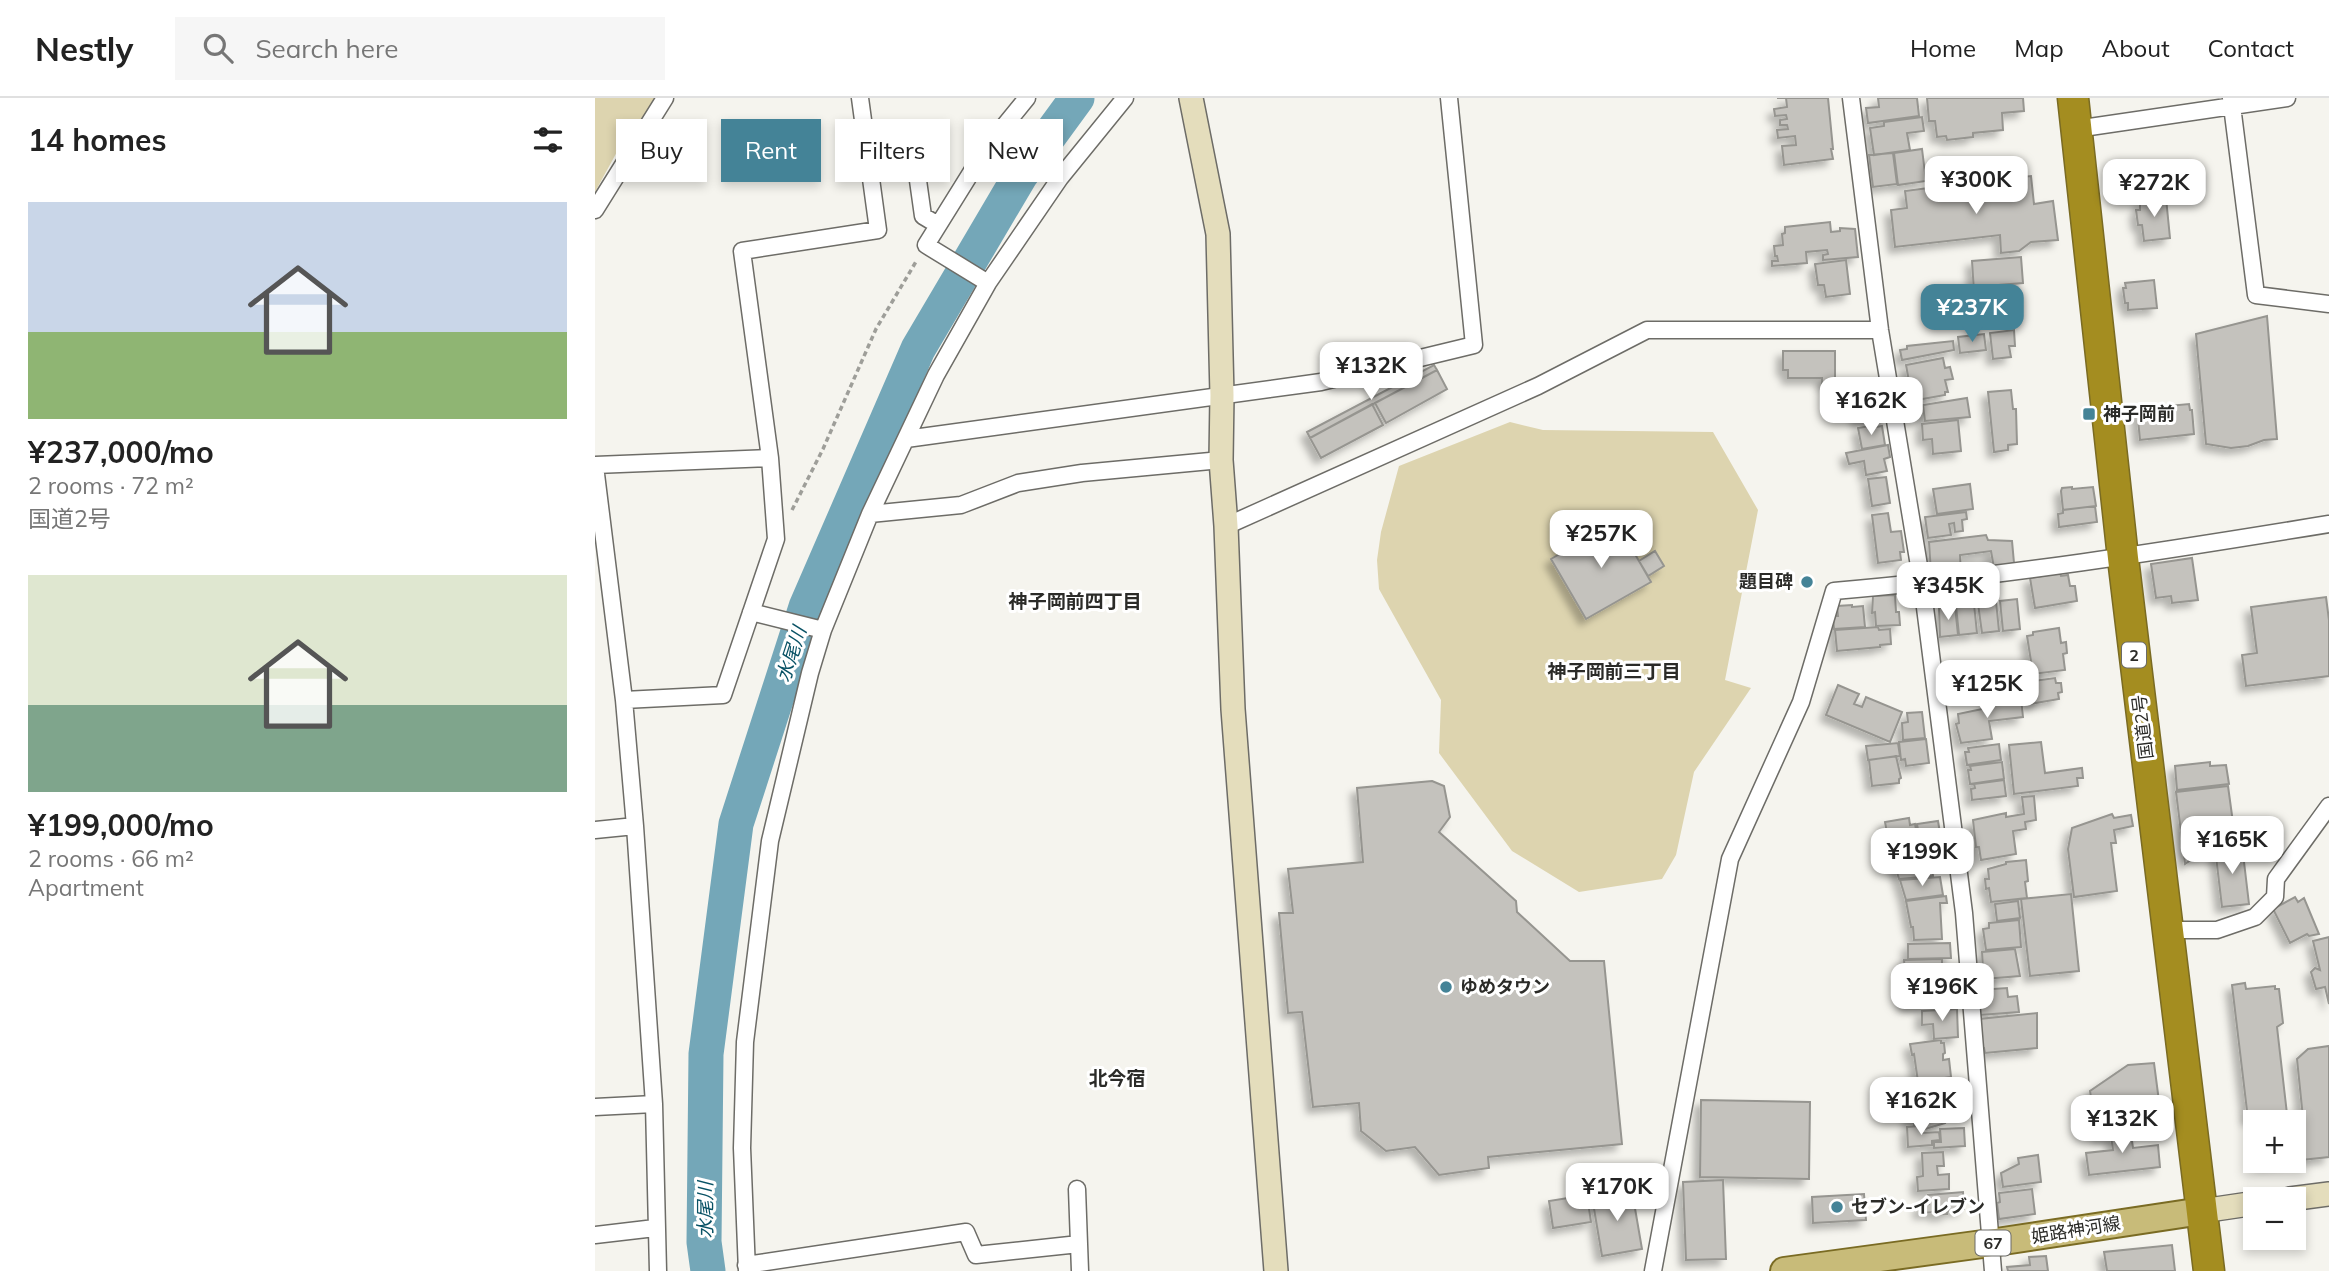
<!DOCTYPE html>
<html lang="en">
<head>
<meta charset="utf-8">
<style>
	body { margin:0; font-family:Mulish,"Noto Sans JP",sans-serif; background:#f6f6f6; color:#222; height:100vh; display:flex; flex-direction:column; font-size:26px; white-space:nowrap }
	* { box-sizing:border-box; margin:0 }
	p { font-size:23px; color:#767676 }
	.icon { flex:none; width:38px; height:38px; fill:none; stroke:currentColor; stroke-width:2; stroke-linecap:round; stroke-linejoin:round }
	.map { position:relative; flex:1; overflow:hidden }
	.panel { display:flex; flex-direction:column; background:#fff; width:595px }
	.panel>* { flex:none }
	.banner { position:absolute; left:21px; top:21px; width:665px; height:63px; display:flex; gap:14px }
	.buttons { position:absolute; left:1648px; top:1012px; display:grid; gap:14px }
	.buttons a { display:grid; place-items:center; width:63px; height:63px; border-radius:0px; background:#fff; box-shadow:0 4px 10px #0003; font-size:35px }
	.price { position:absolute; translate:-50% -60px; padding:0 16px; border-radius:14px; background:#fff; color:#222; font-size:23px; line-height:46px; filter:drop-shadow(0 2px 4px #0008) }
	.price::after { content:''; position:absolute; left:50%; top:42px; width:21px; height:16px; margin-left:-10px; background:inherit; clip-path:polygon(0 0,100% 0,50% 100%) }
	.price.active { background:#448397; color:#fff }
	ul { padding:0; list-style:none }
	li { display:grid; align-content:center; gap:14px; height:371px; padding:0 28px }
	li span { display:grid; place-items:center; height:217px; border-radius:0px; color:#555 }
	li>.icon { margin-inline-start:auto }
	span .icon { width:126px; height:126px; fill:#fffc; stroke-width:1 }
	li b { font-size:30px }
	h2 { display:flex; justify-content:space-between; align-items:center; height:84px; padding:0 28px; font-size:30px }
	.tag { padding:0 24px; border-radius:0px; background:#fff; box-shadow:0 4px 10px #0003; font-size:24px; line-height:63px }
	.tag.active { background:#448397; color:#fff }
	header { display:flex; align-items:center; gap:42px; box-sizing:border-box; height:98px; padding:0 35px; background:#fff; border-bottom:2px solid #e0e0e0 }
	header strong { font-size:33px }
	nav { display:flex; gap:38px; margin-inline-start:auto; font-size:24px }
	.search { width:490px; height:63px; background:#f6f6f6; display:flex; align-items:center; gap:18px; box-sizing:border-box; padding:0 24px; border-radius:0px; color:#767676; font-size:26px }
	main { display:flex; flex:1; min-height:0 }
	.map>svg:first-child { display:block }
</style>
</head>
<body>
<header>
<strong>Nestly</strong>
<div class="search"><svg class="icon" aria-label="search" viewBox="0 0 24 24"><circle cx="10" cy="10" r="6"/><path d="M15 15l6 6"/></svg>Search here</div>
<nav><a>Home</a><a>Map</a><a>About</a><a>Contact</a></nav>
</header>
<main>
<section class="panel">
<h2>14 homes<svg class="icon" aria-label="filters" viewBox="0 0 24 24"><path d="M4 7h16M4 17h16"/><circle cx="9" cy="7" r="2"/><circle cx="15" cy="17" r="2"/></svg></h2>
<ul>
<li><span style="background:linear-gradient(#c9d6e8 60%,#8fb573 0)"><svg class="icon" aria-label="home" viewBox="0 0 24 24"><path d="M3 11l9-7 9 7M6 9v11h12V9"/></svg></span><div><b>¥237,000/mo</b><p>2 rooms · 72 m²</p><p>国道2号</p></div></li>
<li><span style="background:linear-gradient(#dfe7d0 60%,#7fa58c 0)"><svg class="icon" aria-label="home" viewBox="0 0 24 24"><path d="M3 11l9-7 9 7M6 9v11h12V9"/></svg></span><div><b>¥199,000/mo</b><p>2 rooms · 66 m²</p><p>Apartment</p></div></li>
</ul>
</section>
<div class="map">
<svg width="1734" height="1173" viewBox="0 0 1734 1173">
	<defs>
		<filter id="shadow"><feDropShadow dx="-6" dy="6" stdDeviation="3.5" flood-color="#0004"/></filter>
	</defs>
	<rect width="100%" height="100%" fill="#f5f4ee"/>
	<path fill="#ddd4af" d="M0 0H61L23 52 0 94Z
		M915 324 948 332 1118 334 1163 412 1130 582 1156 590 1099 674 1081 757 1067 781 984 794 917 753 844 655 846 602 784 491 782 462 786 434 804 368Z"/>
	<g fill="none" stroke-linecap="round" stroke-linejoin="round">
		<path stroke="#74a7b8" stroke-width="35" d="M113 1173 109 1144 111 956 141 726 211 509 323 251 425 78 482 0"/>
	</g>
	<path fill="#c4c2bd" stroke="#969590" stroke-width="2" filter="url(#shadow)" d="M1182 0H1233L1238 51H1236L1238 61 1189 67 1187 48 1201 47 1200 38 1183 40 1182 32 1193 31 1192 27H1185V22L1192 21 1191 17 1180 18 1179 11 1192 9 1191 0Z
		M1283 0H1322L1324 18 1273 25 1271 10 1284 9Z
		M1332 0H1428L1429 13 1407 15 1408 32 1378 35V39L1352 42 1351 38 1342 39 1340 23H1334Z
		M1327 19 1329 33 1312 35 1315 52 1279 57 1275 30 1289 28V24Z
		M1327 51 1331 83 1303 87 1299 55Z
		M1298 55 1302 86 1278 89 1274 57Z
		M1436 78 1439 106 1458 103 1463 142 1436 144 1424 153 1406 155 1405 137 1300 149 1296 112 1312 110 1310 93 1364 86 1365 99 1400 96 1398 82Z
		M1571 100 1575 140 1549 143 1547 127H1543L1541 112H1545V103Z
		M1235 124 1236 134 1245 133V130L1260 131 1263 159 1228 162V157L1233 156 1232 152 1211 154 1212 165 1177 168V163H1183L1182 158H1180L1179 148 1188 147 1187 136 1190 135V129Z
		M1426 159 1428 185 1392 188V193L1379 194 1377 163Z
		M1251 162 1255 196 1231 199 1229 187H1223L1220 166Z
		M1559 182 1562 210 1533 212V205H1530L1528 190H1531L1530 185Z
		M1672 218 1682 341 1669 342 1653 348 1636 350 1611 346 1601 236Z
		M1419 232 1420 248H1414L1416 259 1398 261 1395 235Z
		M1389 236 1391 252 1365 255 1363 239Z
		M1358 243 1359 252 1307 262 1305 252 1312 251V248Z
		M1188 253H1240V285H1227V280H1193V272H1188Z
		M1348 260 1350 270 1355 269 1358 281 1350 282 1353 294H1350V297L1311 304 1309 290 1315 289 1311 267Z
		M839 267 842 272 715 340 712 334Z
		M842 272 852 291 791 325 780 305Z
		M1283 281 1287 305 1255 310 1251 291 1269 286 1268 284Z
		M1416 292 1418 311H1421L1422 346 1413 347V352L1399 354 1393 294Z
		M1372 300 1375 319 1330 323 1328 307Z
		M777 306 788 327 726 360 715 340Z
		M1289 306 1291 322 1279 324V321L1263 323 1260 311Z
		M1594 306 1595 312H1597L1599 336 1545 342 1542 311Z
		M1363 322 1366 353 1338 356 1337 341 1328 342 1327 326Z
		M1281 327V329L1287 328 1290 347 1267 351 1263 330Z
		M1293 347 1295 359 1289 361 1292 373 1271 377 1269 363 1254 366 1251 355Z
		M1291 379 1295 405 1277 408 1273 381Z
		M1375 386 1378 411 1342 416 1338 391Z
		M1477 389V391L1498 389 1501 408 1468 412 1466 393 1467 390Z
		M1500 408 1502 424 1464 429 1463 416 1468 415V412Z
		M1371 414 1372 421 1367 422 1368 433 1360 434 1359 425 1354 426 1356 437 1333 440 1330 419Z
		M1293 415 1296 434 1306 433 1309 454H1305L1306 462 1283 465 1277 417Z
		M1021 423 1056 484 991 521 956 461Z
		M1391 437 1393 442 1417 443 1419 465 1399 470 1396 453 1365 457 1366 474 1336 475 1334 444Z
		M1060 453 1069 468 1053 478 1044 463Z
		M1597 460 1603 502 1577 505 1576 498 1561 500 1556 466Z
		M1465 475 1466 478 1473 477 1475 488H1480L1482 503 1440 510 1435 480Z
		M1300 497 1301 514H1304L1305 527 1281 528 1280 514 1277 515 1278 498Z
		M1731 499 1734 522V578L1651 588 1647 557 1662 555 1656 509Z
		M1422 501 1425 531 1408 533 1405 503Z
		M1401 503 1404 533 1387 535 1383 506Z
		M1379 506 1382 535 1364 537 1361 508Z
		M1257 507V509L1268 508 1270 529 1239 531 1238 518H1243L1242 508Z
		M1360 508 1363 537 1345 539 1344 510Z
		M1283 529 1284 532 1295 531 1296 546 1285 547V549L1242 553 1240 532Z
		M1464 530 1466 545 1471 544 1472 555 1468 556 1470 572 1438 576 1432 538 1438 537V534Z
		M1460 580 1461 585H1466L1467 594 1463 595 1464 601 1435 606 1431 584Z
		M1243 587 1264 596 1259 606 1267 609 1271 599 1307 614 1295 644 1231 617Z
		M1426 600 1428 619 1394 623 1397 641 1366 645 1361 626 1364 625 1363 616 1397 609 1396 604Z
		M1327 614 1330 640 1308 642 1307 625 1313 624 1312 615Z
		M1331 641 1334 665 1311 668 1310 661 1306 662 1304 644Z
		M1446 644 1450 675 1487 670 1488 680H1482L1483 688 1419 696 1414 647Z
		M1303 645 1305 658 1273 662 1271 648Z
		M1404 646 1406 662 1372 667 1370 654H1374L1373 650Z
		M1301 658 1306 680 1304 681V685L1277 688 1274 662Z
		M1407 664 1409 681 1375 686 1373 672H1376L1375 668Z
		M1615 664V668L1631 667 1634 686 1582 692 1580 668Z
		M1409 682 1411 698 1377 702 1376 691 1380 690 1379 686Z
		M837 683 849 688 855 719 844 734 921 803 922 814 975 863H1009L1027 1046 893 1059 894 1070 844 1077 820 1049 791 1053 766 1033 764 1005 718 1009 707 914 693 915 684 815H698L693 771 768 764 762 690Z
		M1633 688 1639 732 1590 766 1581 694Z
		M1439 698 1441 722 1430 724 1431 731 1418 733 1421 756 1386 762 1384 749H1381L1378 722 1411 715V719L1429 716 1427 699Z
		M1517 716 1519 720 1536 717 1538 728 1519 732 1521 745H1516L1522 793 1479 799 1473 751 1477 730Z
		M1314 720 1315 727 1320 726 1324 747 1295 752 1290 724Z
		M1343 723 1348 753 1327 756 1322 726Z
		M1647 747 1654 806 1627 809 1620 750Z
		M1336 758 1338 778 1304 781 1298 761Z
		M1431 762 1433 783 1430 784 1432 800 1396 804 1394 790 1391 791 1390 781H1394L1393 771 1411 766V764Z
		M1345 779 1348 797 1311 802 1305 782Z
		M1476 796 1484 873 1435 878 1426 801Z
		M1351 798 1352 805H1345L1347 841 1319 842 1318 829H1316L1311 803Z
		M1700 799 1703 804 1709 800 1724 836 1714 838 1712 836 1695 845 1678 811Z
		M1423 803 1425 820 1402 823 1400 806Z
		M1424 822 1426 849 1391 852 1388 831 1394 830V825Z
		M1734 839V906L1730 889 1721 891 1716 874 1720 870 1725 872 1718 843Z
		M1355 845 1356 860 1313 861V846Z
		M1420 851 1425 878 1389 881V876H1394V871H1388L1387 854Z
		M1347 861V875L1310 876 1309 862Z
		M1352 877V889L1309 890V878Z
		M1650 885 1651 891 1680 888V891H1684L1688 925 1682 929 1692 1016 1653 1021 1637 887Z
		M1412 890 1413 899 1422 898 1424 914 1385 917 1382 892Z
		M1318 892H1352V906L1310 907V895H1318Z
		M1362 911 1363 939 1339 941 1338 926 1327 927V913Z
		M1442 915V950L1390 955 1389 950H1387L1384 921Z
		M1346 942V945H1349L1350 955 1348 956V962L1354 961 1356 979 1323 984 1319 956 1317 957 1315 946Z
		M1734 948V1059L1669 1066 1668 1062H1699V1024H1681L1708 1020 1702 961 1713 951Z
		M1559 965 1565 1011H1562L1563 1022 1530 1026 1529 1018 1518 1020 1519 1027 1497 1029 1495 1014 1498 1013 1495 993 1533 967Z
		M1345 986 1346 989 1349 988 1352 1005 1346 1006 1350 1025 1327 1032 1326 1027 1319 1028 1318 1023H1314L1312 1007 1316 1006 1314 993Z
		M1106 1002 1215 1004 1214 1081 1105 1079Z
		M1324 1028 1327 1035 1344 1034 1345 1042 1337 1043V1047L1313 1049 1312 1029Z
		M1369 1030 1370 1048 1339 1050V1044H1346L1345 1031Z
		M1538 1031 1539 1035 1536 1036 1538 1050 1563 1047 1565 1069 1494 1077 1491 1055 1518 1052 1516 1038 1504 1039 1503 1035Z
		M1348 1054 1349 1068H1342L1343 1077 1354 1076V1091L1323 1093 1322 1079 1328 1078 1327 1055Z
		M1443 1057 1446 1084 1408 1089 1406 1075 1424 1066 1423 1060Z
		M1128 1082 1131 1161 1091 1162 1088 1084Z
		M1437 1091 1440 1116 1404 1121 1402 1105 1405 1104 1404 1095Z
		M1037 1093 1047 1151 1007 1158 997 1099Z
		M1368 1094 1369 1111 1352 1113V1116L1340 1117V1114L1325 1115 1324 1107 1334 1106 1333 1097Z
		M1269 1096 1271 1122 1218 1125 1217 1099Z
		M992 1097 996 1124 958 1130 954 1103Z
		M1577 1147 1580 1173H1512L1509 1154Z
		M1451 1158 1453 1173H1413L1412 1169 1435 1167 1434 1159Z"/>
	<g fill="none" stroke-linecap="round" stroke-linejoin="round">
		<defs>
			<path id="street" d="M1256 0 1285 232 1327 486 1369 815 1398 1173
				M1636 0 1661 197 1734 206
				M1481 31 1692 0
				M273 62 320 61 328 118 343 127
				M0 112 70 0
				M393 185 331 147 392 49 432 0
				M311 341 726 284 879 247 854 0
				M0 367 175 360
				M0 368 29 602 40 728 59 1006 63 1173
				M275 416 366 407 423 385 487 375 626 362
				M631 428 943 288 1052 232H1285
				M156 514 228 532
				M29 602 128 597 181 441 175 360 147 153 283 132 265 0
				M0 732 40 728
				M1572 832H1622L1660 819 1680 799 1681 781 1734 708
				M0 1009 59 1006
				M482 1091 484 1146
				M0 1137 60 1130
				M151 1167 371 1134 381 1157 484 1146 485 1173
				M152 1173 147 1050 150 944 175 743 215 575 228 532 275 416 341 277 393 185 465 80 530 0
				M1058 1173 1135 761 1206 604 1239 493C1405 479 1569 453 1734 426"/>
			<path id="secondary" d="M596 0 623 136 627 297 626 362 631 428 638 611 681 1173
				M1695 1101 1734 1096
				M1607 1113 1661 1105"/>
			<path id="primary" d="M1189 1173 1395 1145 1607 1113"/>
			<path id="highway" d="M1478 0 1528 460 1614 1173"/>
		</defs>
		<use href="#street" stroke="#6d6c67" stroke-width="19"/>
		<use href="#secondary" stroke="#6d6c67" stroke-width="26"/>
		<use href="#primary" stroke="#7a6b23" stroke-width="30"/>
		<use href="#highway" stroke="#7a6b23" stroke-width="33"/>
		<path stroke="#9e9e99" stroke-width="3.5" stroke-dasharray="5 3.5" stroke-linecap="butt" d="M197 412 228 351 281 231 322 162"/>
		<use href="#street" stroke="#fff" stroke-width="16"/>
		<use href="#secondary" stroke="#e4ddbc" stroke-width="23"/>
		<use href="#primary" stroke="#c8bb79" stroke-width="26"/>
		<use href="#highway" stroke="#a48d20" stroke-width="30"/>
	</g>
	<g fill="#448397" stroke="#fff" stroke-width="2.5">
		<rect x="1487" y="309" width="14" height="14" rx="3.5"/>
		<circle cx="1212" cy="484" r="7"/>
		<circle cx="851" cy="889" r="7"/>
		<circle cx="1242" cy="1109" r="7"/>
	</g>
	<g text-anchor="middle" stroke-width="6" stroke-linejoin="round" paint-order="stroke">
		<g fill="#fff" stroke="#6b6b68" stroke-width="2">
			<rect x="1527" y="544.5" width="24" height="25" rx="5"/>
			<rect x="1380.5" y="1132.5" width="35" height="25" rx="5"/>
		</g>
		<g font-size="16" font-weight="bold" fill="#2b2b28">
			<text x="1539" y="563">2</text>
			<text x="1398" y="1151">67</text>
		</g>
		<g font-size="18" font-weight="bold" fill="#2b2b28" stroke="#fff" text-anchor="start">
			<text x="1508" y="322">神子岡前</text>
			<text x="1198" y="490" text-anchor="end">題目碑</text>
			<text x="865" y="895">ゆめタウン</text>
			<text x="1256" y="1115">セブン-イレブン</text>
		</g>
		<g font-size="18" fill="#2b2b28" stroke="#fff">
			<text transform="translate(1548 629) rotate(-97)" y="6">国道2号</text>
			<text transform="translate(1481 1132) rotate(-9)" y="6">姫路神河線</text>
		</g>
		<g font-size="19" font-weight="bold" fill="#2b2b28" stroke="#fff">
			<text x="480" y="510">神子岡前四丁目</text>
			<text x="1019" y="580">神子岡前三丁目</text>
			<text x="522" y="987">北今宿</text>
		</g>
		<g font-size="19" font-style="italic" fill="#095265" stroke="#fff">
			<text transform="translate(196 556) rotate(-72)" y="7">水尾川</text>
			<text transform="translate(110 1112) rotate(-90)" y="7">水尾川</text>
		</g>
	</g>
</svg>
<div class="buttons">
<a>+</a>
<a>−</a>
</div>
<b class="price" style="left:1381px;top:118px">¥300K</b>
<b class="price" style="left:1559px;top:121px">¥272K</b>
<b class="price active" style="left:1377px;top:246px">¥237K</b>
<b class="price" style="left:776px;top:304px">¥132K</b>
<b class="price" style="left:1276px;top:339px">¥162K</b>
<b class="price" style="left:1006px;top:472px">¥257K</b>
<b class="price" style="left:1353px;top:524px">¥345K</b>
<b class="price" style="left:1392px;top:622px">¥125K</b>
<b class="price" style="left:1637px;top:778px">¥165K</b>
<b class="price" style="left:1327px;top:790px">¥199K</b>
<b class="price" style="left:1347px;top:925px">¥196K</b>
<b class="price" style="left:1326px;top:1039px">¥162K</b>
<b class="price" style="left:1527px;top:1057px">¥132K</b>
<b class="price" style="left:1022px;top:1125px">¥170K</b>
<div class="banner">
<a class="tag">Buy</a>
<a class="tag active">Rent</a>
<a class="tag">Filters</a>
<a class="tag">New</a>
</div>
</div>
</main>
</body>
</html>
